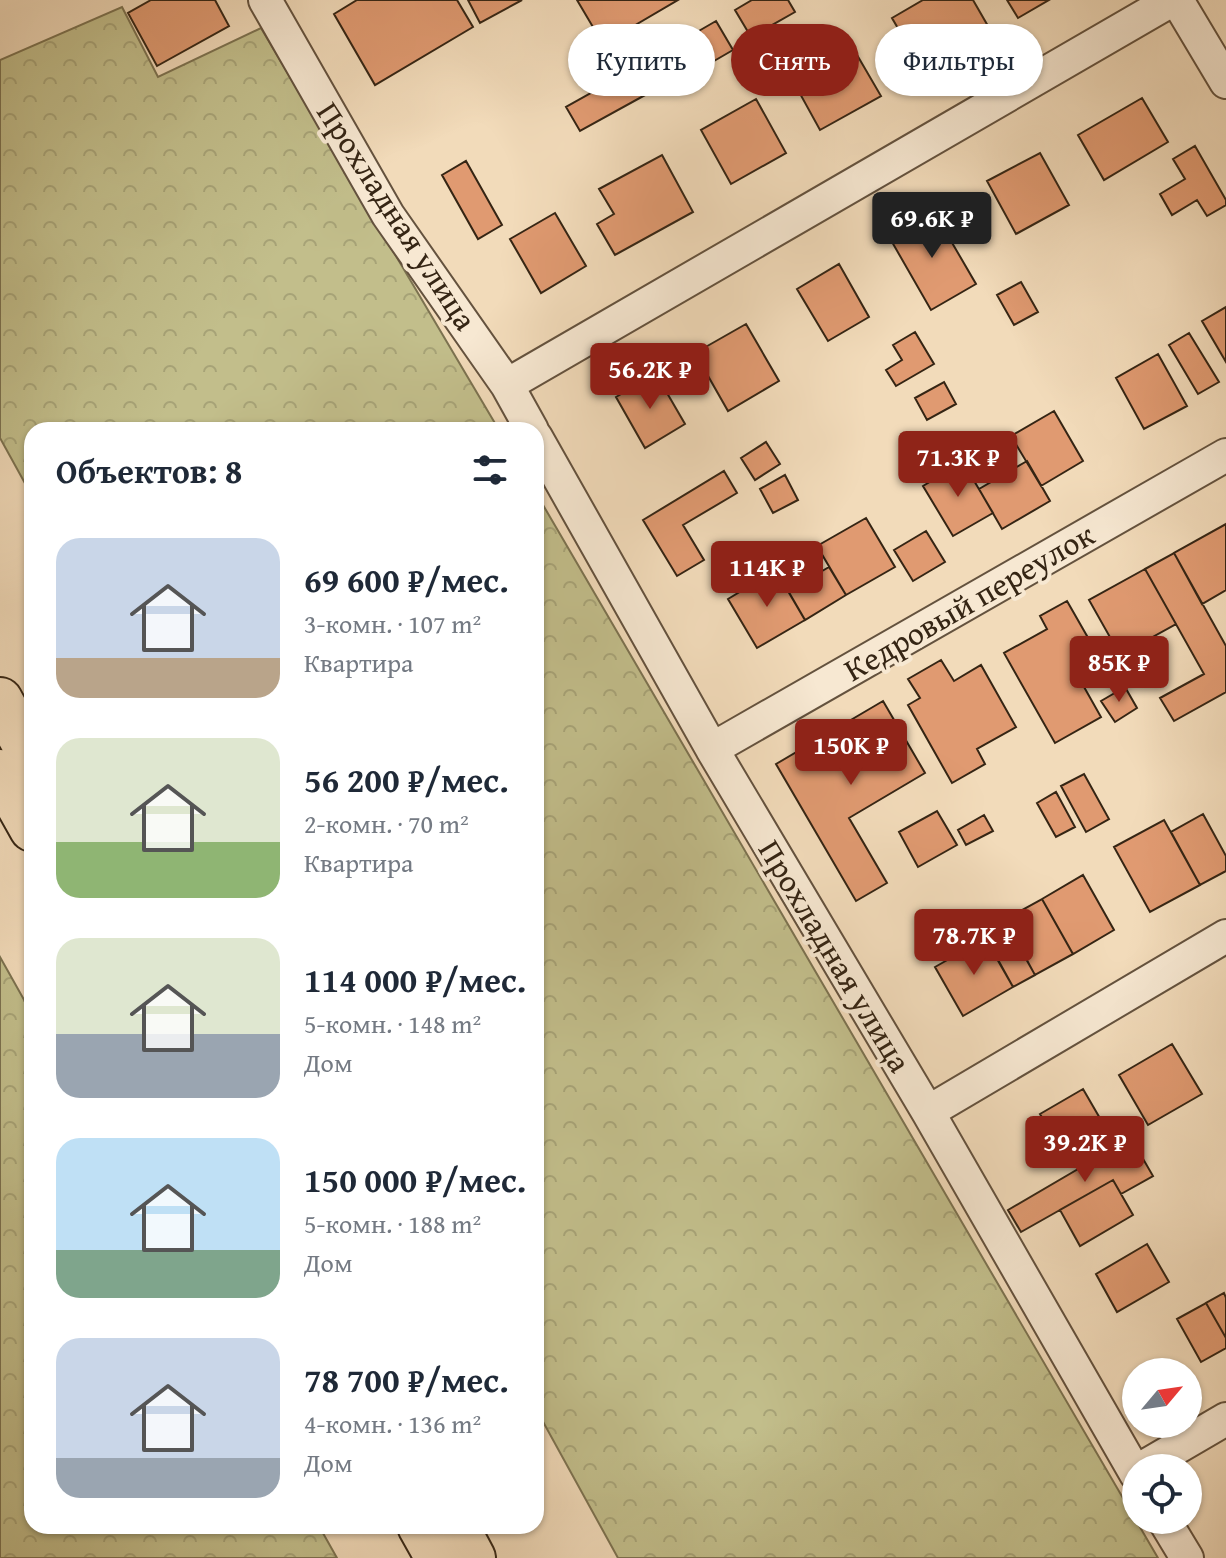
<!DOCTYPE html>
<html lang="ru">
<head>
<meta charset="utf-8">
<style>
	body { margin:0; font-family:"Gentium Book Plus",serif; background:#f2f2f3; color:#1f2937; height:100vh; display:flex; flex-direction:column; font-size:30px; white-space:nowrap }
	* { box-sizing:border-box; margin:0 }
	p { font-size:26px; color:#747a83 }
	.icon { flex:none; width:44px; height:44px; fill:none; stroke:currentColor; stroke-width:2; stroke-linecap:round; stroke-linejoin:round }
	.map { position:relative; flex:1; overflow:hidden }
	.sheet { position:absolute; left:24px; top:422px; width:520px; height:1112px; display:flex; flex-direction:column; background:#fff; border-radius:24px; box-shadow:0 2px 6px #0004 }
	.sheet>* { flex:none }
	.hud { position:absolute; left:568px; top:24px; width:538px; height:72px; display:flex; gap:16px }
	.needle { width:52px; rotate:61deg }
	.tools { position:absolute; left:1122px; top:1358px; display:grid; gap:16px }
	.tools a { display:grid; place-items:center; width:80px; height:80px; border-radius:50%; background:#fff; box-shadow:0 2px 6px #0004; font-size:40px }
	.price { position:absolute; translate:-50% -68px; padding:0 18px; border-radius:8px; background:#8f2418; color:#fff; font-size:26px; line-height:52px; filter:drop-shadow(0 2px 4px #0008) }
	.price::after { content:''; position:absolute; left:50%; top:48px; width:24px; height:18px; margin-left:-12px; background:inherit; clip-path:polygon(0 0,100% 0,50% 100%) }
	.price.active { background:#222; color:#fff }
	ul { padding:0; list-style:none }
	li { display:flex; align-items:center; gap:24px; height:200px; padding:0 32px }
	li span { display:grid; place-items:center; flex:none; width:224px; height:160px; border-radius:24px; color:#555 }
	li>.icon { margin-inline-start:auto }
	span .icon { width:96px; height:96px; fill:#fffc; stroke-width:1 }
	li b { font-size:34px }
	h2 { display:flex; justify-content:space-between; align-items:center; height:96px; padding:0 32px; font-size:34px }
	.chip { padding:0 28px; border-radius:36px; background:#fff; box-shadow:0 2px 6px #0004; font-size:28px; line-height:72px }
	.chip.active { background:#8f2418; color:#fff }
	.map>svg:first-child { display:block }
</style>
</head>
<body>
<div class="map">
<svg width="1226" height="1558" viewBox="0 0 1226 1558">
	<defs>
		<pattern id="forest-crowns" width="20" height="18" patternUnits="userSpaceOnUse" patternTransform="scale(2)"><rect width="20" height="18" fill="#c2be8b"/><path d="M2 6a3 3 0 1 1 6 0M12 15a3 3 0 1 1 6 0" fill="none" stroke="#a7a377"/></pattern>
	</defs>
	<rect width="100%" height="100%" fill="#f2dbba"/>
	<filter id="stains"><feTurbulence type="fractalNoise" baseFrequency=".0025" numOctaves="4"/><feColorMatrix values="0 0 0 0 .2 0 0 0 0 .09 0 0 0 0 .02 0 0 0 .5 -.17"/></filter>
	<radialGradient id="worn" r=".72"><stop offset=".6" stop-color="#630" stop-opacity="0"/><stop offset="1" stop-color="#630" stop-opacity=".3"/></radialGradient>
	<path fill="url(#forest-crowns)" stroke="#7c7250" stroke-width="2" d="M122 7 158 77 261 28 499 430H32V496L0 438V60Z
		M536 493 1158 1558H618L536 1409Z
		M0 957 32 1014V1526H319L337 1558H0Z"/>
	<path fill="#e09a71" stroke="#352514" stroke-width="2" d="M151 0H215L229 26 157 66 128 13Z
		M357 0H457L473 27 375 85 334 14Z
		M468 0H522L480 23Z
		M577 0H678L603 44Z
		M752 0H788L795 12 751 37 735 10Z
		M923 0H973L992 33 924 73 892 18Z
		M1007 0H1049L1018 18Z
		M716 21 733 50 657 94 640 65Z
		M853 48 881 96 820 130 793 81Z
		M634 69 647 94 580 131 566 107Z
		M1142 98 1168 142 1104 180 1078 135Z
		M756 99 786 153 731 184 701 130Z
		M1195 146 1226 200V205L1207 216 1197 200 1172 215 1160 194 1185 179 1173 159Z
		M1040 153 1069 205 1016 234 987 181Z
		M662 155 693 212 615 255 597 224 614 214 599 189Z
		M466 161 502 225 478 239 442 175Z
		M933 210 976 284 931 310 888 235Z
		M555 213 586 266 541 293 510 239Z
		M839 264 869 317 828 341 797 289Z
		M1021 282 1038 312 1014 325 997 295Z
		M1226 307V362L1202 321Z
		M746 324 779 381 728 411 695 353Z
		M915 332 934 364 896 386 886 370 902 360 893 345Z
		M1189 333 1219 382 1198 394 1169 345Z
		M1158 354 1187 406 1144 429 1116 378Z
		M656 374 685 424 645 448 616 397Z
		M944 382 956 404 927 420 915 398Z
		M1054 411 1083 461 1041 486 1011 436Z
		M766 442 780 464 755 480 741 458Z
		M1027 461 1050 501 1002 529 979 489Z
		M963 462 993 513 953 536 923 486Z
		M724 471 737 493 683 525 704 560 677 576 643 520Z
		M785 475 798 500 773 513 760 489Z
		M866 518 895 567 846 595 817 546Z
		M1226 524V590L1202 604 1174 553Z
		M926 531 945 562 913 581 894 550Z
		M1174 553 1226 646V692L1174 721 1160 698 1204 674 1145 569Z
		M829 567 846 595 805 620 788 591Z
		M1145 569 1176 624 1120 655 1089 600Z
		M776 570 805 620 757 648 728 599Z
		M1067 601 1103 664 1079 678 1101 717 1055 743 1004 653 1047 629 1040 616Z
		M941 660 954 681 981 665 1016 727 977 749 985 764 952 783 908 705 920 698 908 679Z
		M1125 687 1137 708 1115 722 1101 701Z
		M883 701 925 773 849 818 887 883 856 901 776 764Z
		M1084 774 1109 819 1086 832 1061 786Z
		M1056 792 1075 827 1056 837 1037 803Z
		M937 811 957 845 918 867 899 832Z
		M1203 814 1226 856V871L1200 885 1171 832Z
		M984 815 993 831 966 845 958 830Z
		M1164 820 1200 885 1150 912 1114 847Z
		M1083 875 1114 930 1073 954 1042 899Z
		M1042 899 1073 954 1035 975 1004 920Z
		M986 938 1013 987 963 1016 935 967Z
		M1016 940 1035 975 1013 987 993 952Z
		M1172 1044 1202 1094 1148 1125 1119 1075Z
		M1083 1089 1105 1127 1063 1152 1040 1114Z
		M1131 1138 1153 1176 1121 1194 1113 1180 1021 1232 1008 1210Z
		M1113 1180 1133 1215 1080 1246 1060 1210Z
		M1147 1244 1169 1282 1117 1312 1096 1274Z
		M1224 1293 1226 1298V1338L1206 1303Z
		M1206 1303 1226 1338V1348L1201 1362 1177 1319Z"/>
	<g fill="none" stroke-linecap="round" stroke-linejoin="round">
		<defs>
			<path id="street" d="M265 0 388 215 507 385 532 430
				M1177 0 1226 82
				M507 385 1172 0
				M536 437 712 749 928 1112 1136 1474
				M712 749 1226 455
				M928 1112 1226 936
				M1142 1468 1226 1419
				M1164 1520 1187 1558"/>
			<path id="primary" d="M0 700 32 758
				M0 772 32 829
				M420 1526 438 1558
				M456 1526 473 1558"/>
		</defs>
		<use href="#street" stroke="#64523e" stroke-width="36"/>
		<use href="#primary" stroke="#352514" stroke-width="48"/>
		<use href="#street" stroke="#f7e8d2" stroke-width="32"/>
		<use href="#primary" stroke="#f2dbba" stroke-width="44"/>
	</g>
	<g text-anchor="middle" stroke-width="8" stroke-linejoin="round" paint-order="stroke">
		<g font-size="32" fill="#352514" stroke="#f7e8d2">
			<text transform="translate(397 216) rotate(57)" y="11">Прохладная улица</text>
			<text transform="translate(969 602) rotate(-30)" y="11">Кедровый переулок</text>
			<text transform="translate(835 956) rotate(59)" y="11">Прохладная улица</text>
		</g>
	</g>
	<rect width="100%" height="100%" filter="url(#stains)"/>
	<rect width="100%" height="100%" fill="url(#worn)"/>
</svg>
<div class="tools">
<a><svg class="needle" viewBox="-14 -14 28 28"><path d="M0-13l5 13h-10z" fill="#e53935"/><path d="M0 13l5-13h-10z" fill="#747a83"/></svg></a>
<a><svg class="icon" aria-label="locate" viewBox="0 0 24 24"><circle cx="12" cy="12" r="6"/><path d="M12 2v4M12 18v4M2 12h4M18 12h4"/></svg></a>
</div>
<b class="price active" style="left:932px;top:260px">69.6K ₽</b>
<b class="price" style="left:650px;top:411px">56.2K ₽</b>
<b class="price" style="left:958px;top:499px">71.3K ₽</b>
<b class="price" style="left:767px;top:609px">114K ₽</b>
<b class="price" style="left:1119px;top:704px">85K ₽</b>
<b class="price" style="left:851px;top:787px">150K ₽</b>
<b class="price" style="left:974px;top:977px">78.7K ₽</b>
<b class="price" style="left:1085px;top:1184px">39.2K ₽</b>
<div class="hud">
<a class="chip">Купить</a>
<a class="chip active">Снять</a>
<a class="chip">Фильтры</a>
</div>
<section class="sheet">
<h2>Объектов: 8<svg class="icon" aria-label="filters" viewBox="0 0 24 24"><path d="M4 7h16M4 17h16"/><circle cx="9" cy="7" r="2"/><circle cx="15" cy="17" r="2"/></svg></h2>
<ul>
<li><span style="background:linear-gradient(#c9d6e8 75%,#b9a48a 0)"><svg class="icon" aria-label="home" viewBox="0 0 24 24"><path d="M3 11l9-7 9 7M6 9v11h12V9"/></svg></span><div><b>69 600 ₽/мес.</b><p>3-комн. · 107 m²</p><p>Квартира</p></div></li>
<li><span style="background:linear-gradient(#dfe7d0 65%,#8fb573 0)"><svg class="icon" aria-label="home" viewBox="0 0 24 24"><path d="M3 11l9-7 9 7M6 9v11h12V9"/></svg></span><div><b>56 200 ₽/мес.</b><p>2-комн. · 70 m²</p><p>Квартира</p></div></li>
<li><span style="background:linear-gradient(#dfe7d0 60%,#9aa5b1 0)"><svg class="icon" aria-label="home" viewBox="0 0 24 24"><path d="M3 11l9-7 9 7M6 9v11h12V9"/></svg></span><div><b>114 000 ₽/мес.</b><p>5-комн. · 148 m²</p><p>Дом</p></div></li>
<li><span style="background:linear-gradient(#bfe0f5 70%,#7fa58c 0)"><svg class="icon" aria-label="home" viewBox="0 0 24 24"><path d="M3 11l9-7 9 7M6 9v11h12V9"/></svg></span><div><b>150 000 ₽/мес.</b><p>5-комн. · 188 m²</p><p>Дом</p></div></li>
<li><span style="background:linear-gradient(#c9d6e8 75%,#9aa5b1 0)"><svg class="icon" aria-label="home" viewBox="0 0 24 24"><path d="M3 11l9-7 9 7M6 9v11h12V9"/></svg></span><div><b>78 700 ₽/мес.</b><p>4-комн. · 136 m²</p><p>Дом</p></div></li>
</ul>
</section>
</div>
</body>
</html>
